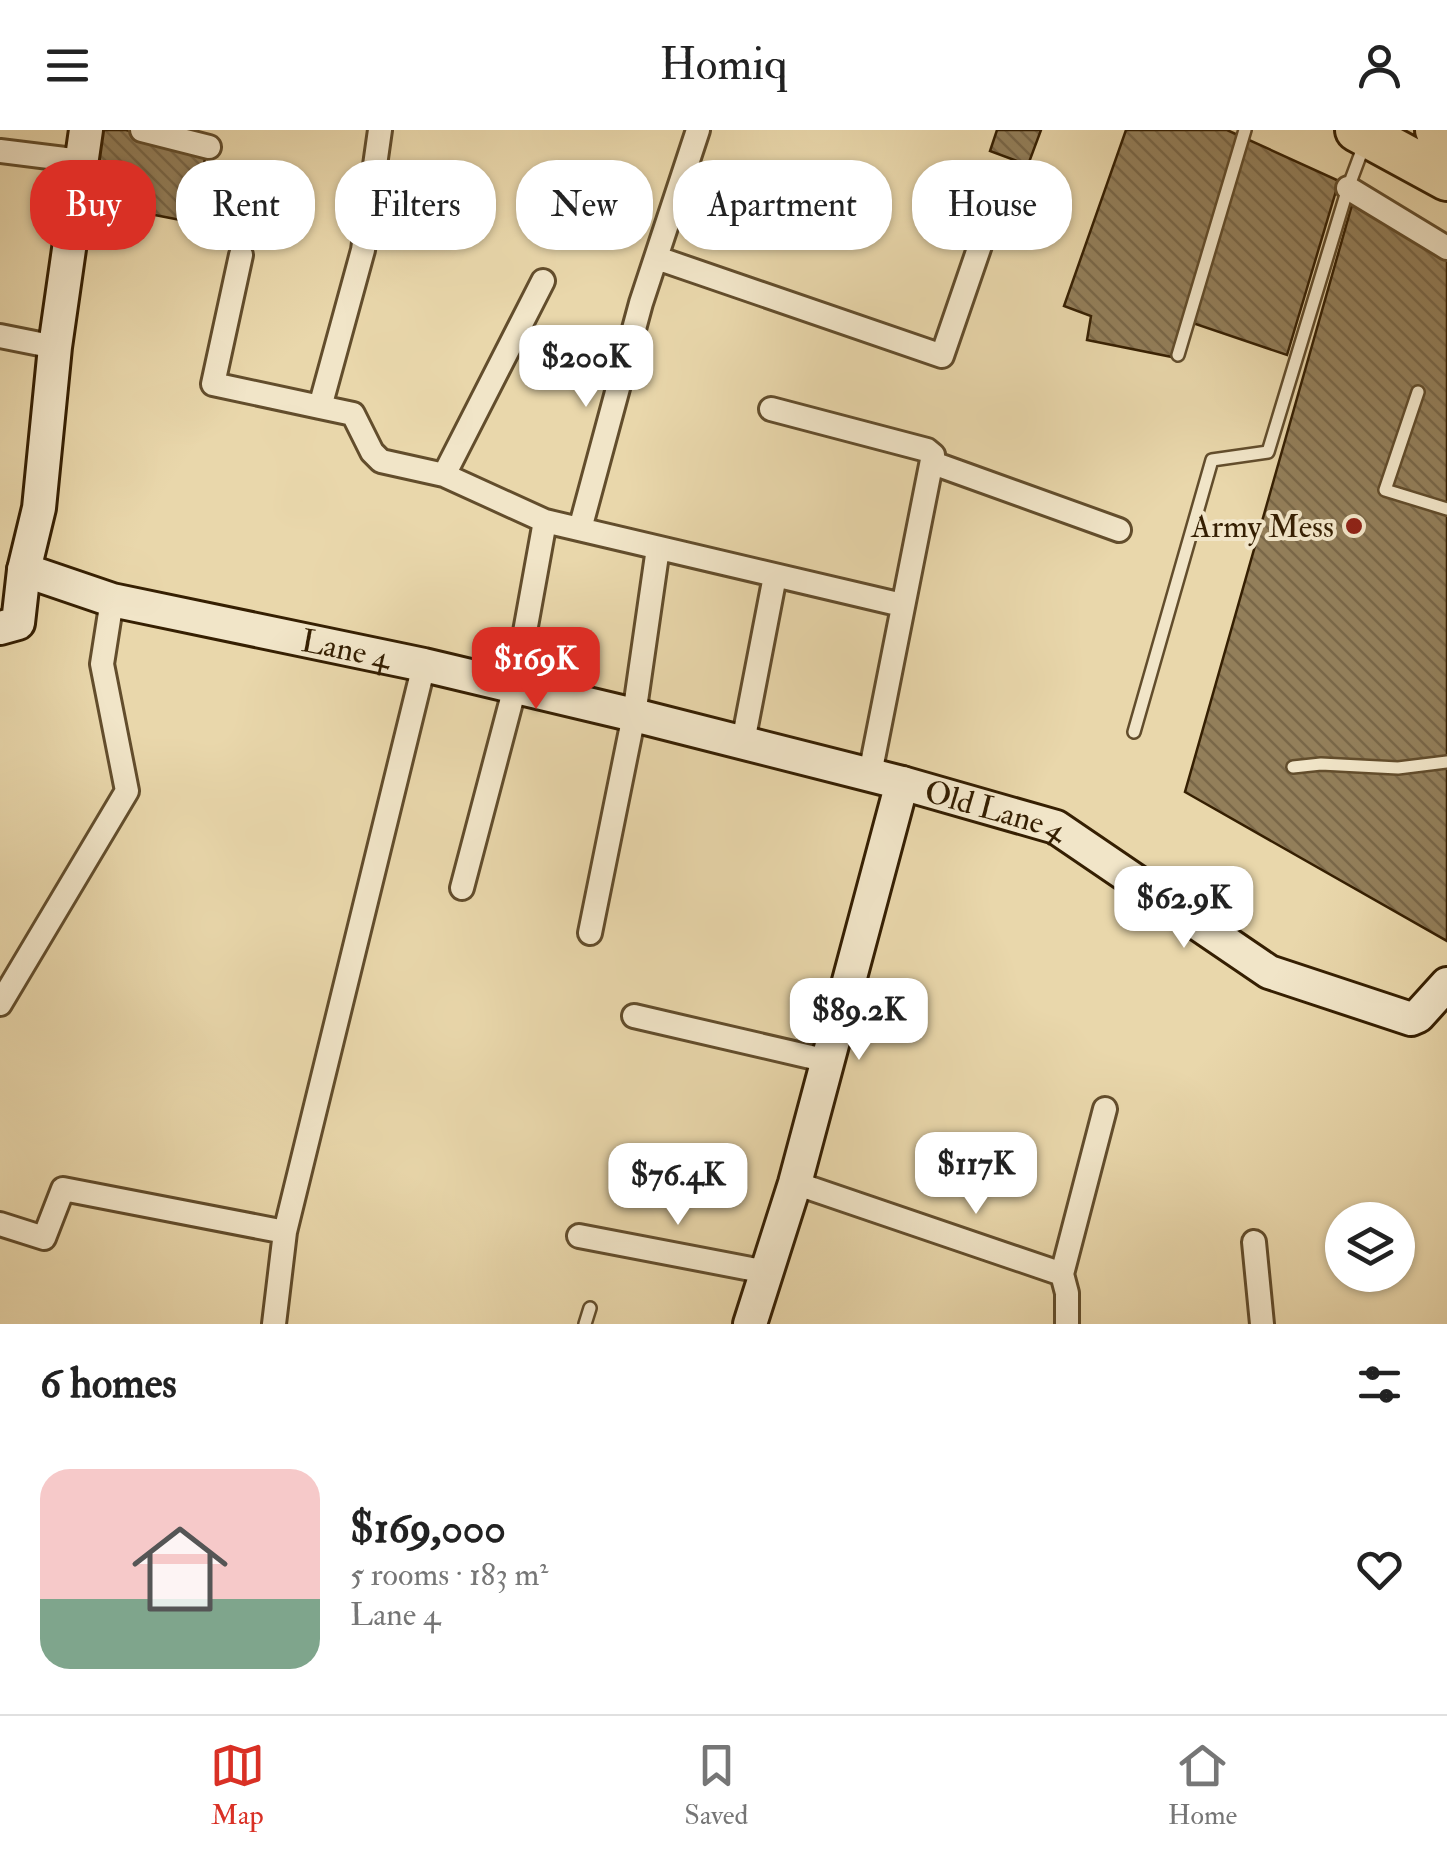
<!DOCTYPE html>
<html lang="en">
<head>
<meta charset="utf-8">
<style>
	body { margin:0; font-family:"IM FELL Double Pica",serif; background:#f6f6f6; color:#222; height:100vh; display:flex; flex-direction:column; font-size:38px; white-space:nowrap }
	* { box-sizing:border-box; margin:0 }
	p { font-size:32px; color:#767676 }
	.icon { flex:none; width:55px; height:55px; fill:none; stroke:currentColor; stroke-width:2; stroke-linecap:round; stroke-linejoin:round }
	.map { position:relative; height:1194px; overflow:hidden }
	.drawer { display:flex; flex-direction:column; background:#fff; flex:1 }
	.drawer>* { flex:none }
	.banner { position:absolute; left:30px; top:30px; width:1388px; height:90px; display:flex; gap:20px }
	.tools { position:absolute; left:1325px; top:1072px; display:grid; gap:20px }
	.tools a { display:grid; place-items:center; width:90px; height:90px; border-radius:50%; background:#fff; box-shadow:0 2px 8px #0004; font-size:50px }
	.price { position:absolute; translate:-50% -85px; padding:0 22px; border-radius:20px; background:#fff; color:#222; font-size:32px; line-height:65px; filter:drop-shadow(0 2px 5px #0008) }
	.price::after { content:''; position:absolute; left:50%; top:60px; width:30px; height:22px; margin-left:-15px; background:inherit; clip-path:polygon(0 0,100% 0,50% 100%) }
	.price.selected { background:#d93025; color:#fff }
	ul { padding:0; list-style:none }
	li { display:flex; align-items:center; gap:30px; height:250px; padding:0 40px }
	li+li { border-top:2px solid #e0e0e0 }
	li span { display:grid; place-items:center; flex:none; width:280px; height:200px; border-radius:30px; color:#555 }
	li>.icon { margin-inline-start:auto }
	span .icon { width:120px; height:120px; fill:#fffc; stroke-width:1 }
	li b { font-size:42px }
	h2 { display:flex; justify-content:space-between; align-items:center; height:120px; padding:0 40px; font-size:42px }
	.pill { padding:0 35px; border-radius:40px; background:#fff; box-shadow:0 2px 8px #0004; font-size:35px; line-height:90px }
	.pill.selected { background:#d93025; color:#fff }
	header { display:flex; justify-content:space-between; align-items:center; height:130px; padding:0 40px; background:#fff; font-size:45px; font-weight:600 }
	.tabs { display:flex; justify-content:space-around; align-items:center; height:140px; border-top:2px solid #e0e0e0; background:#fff; font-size:28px; color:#767676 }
	.tabs a { display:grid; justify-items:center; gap:5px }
	.tabs .selected { color:#d93025 }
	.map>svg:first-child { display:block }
</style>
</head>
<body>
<header><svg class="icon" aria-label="menu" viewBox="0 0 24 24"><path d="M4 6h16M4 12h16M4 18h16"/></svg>Homiq<svg class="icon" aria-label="person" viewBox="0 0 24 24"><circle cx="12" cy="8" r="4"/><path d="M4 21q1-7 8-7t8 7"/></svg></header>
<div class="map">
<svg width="1447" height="1194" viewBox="0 0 1447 1194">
	<defs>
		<pattern id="building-back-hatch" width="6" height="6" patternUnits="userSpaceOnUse" patternTransform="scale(2.5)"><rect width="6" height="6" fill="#937f5a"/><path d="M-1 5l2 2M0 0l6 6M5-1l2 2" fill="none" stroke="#796748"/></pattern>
	</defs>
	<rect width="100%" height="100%" fill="#e9d7ab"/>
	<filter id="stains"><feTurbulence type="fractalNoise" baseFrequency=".002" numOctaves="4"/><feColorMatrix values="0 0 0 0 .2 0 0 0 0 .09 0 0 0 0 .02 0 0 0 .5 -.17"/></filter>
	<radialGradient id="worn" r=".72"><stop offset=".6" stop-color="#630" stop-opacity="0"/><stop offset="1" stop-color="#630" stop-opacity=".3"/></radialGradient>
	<path fill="url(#building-back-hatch)" stroke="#351f02" stroke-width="2.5" d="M87 0H126L207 20 191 92 77 70Z
		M997 0H1041L1028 35 990 21Z
		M1126 0H1227L1339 51 1287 225 1187 191 1172 227 1087 210 1091 186 1064 176Z
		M1352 75 1447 130V811L1185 662Z"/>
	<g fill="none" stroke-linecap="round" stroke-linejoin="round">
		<defs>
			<path id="lane" d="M1178 225 1245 0
				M1418 262 1385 360 1447 379
				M1134 602 1212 330 1268 322 1348 58 1364 15
				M1293 637 1321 634 1398 638 1447 632
				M585 1194 590 1178"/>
			<path id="street" d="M142 0 209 17
				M0 21 81 31
				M1348 58 1447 118
				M241 125 213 254 320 277 363 120 380 0
				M657 128 942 226 985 101
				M0 206 55 217
				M320 277 353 284 372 322 381 331 444 345 545 391 902 475
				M771 279 927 320 933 325 870 644
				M933 333 1119 400
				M444 345 543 151
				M580 399 641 173 698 0
				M743 612 775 446
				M462 758 515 557 545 391
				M590 803 634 585 658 418
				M0 874 127 661 102 534 112 470
				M634 886 828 931
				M795 1053 1062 1144 1067 1163V1194
				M0 1094 44 1108 63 1059 285 1102
				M579 1106 767 1142
				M1254 1112 1262 1194
				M1062 1144 1105 979
				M274 1194 285 1102 424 535"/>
			<g id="secondary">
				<path id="s1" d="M24 440 112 470 424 535 634 585 902 653 1056 697 1269 842 1411 889 1418 886 1447 854"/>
				<path d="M0 498 18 493 24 440 39 378 55 217 86 0"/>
				<path d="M750 1194 795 1053 902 653"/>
			</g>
			<path id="highway" d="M1357 0 1447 49
				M1437 0 1447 6"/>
		</defs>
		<use href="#lane" stroke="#624d2c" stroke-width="16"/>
		<use href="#street" stroke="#624d2c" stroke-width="28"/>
		<use href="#secondary" stroke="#351f02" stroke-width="38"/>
		<use href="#highway" stroke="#351f02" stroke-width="48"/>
		<use href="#lane" stroke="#f1e5c8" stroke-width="11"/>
		<use href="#street" stroke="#f1e5c8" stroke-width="22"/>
		<use href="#secondary" stroke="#f1e5c8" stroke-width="32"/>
		<use href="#highway" stroke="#e9d7ab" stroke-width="42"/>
	</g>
	<circle fill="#8f2418" stroke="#f1e5c8" stroke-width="4" cx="1354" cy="396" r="10"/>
	<g text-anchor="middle" stroke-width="8" stroke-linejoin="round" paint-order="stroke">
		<g font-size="32" fill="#351f02" stroke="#f1e5c8" text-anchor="end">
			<text x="1334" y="407">Army Mess</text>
		</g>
		<g font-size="32" fill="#351f02" stroke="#f1e5c8">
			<text dy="11" stroke="none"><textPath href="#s1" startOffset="332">Lane 4</textPath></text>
			<text dy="11" stroke="none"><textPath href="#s1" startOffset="1002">Old Lane 4</textPath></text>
		</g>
	</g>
	<rect width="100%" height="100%" filter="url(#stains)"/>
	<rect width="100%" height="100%" fill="url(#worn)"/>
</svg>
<div class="tools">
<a><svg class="icon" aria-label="layers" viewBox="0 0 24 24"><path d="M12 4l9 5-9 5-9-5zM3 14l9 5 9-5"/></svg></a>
</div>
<b class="price" style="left:586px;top:280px">$200K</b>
<b class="price selected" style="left:536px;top:582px">$169K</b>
<b class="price" style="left:1184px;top:821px">$62.9K</b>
<b class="price" style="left:859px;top:933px">$89.2K</b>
<b class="price" style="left:976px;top:1087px">$117K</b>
<b class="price" style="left:678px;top:1098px">$76.4K</b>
<div class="banner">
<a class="pill selected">Buy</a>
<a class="pill">Rent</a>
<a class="pill">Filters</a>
<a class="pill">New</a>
<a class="pill">Apartment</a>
<a class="pill">House</a>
</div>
</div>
<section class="drawer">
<h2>6 homes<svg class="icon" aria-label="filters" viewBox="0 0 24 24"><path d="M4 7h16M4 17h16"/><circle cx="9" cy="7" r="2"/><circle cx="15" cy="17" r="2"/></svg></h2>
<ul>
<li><span style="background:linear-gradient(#f6c9c9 65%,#7fa58c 0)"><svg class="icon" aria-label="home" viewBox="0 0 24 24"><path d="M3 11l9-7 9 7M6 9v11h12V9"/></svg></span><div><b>$169,000</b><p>5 rooms · 183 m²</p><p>Lane 4</p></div><svg class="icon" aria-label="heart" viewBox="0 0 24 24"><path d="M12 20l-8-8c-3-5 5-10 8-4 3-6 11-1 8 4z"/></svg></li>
</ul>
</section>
<nav class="tabs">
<a class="selected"><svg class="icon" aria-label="map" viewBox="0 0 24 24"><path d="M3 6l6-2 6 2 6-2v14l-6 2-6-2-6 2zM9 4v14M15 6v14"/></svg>Map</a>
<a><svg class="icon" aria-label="saved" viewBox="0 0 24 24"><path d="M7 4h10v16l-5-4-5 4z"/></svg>Saved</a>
<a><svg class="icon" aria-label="home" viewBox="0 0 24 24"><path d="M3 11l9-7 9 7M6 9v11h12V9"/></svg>Home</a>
</nav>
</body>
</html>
